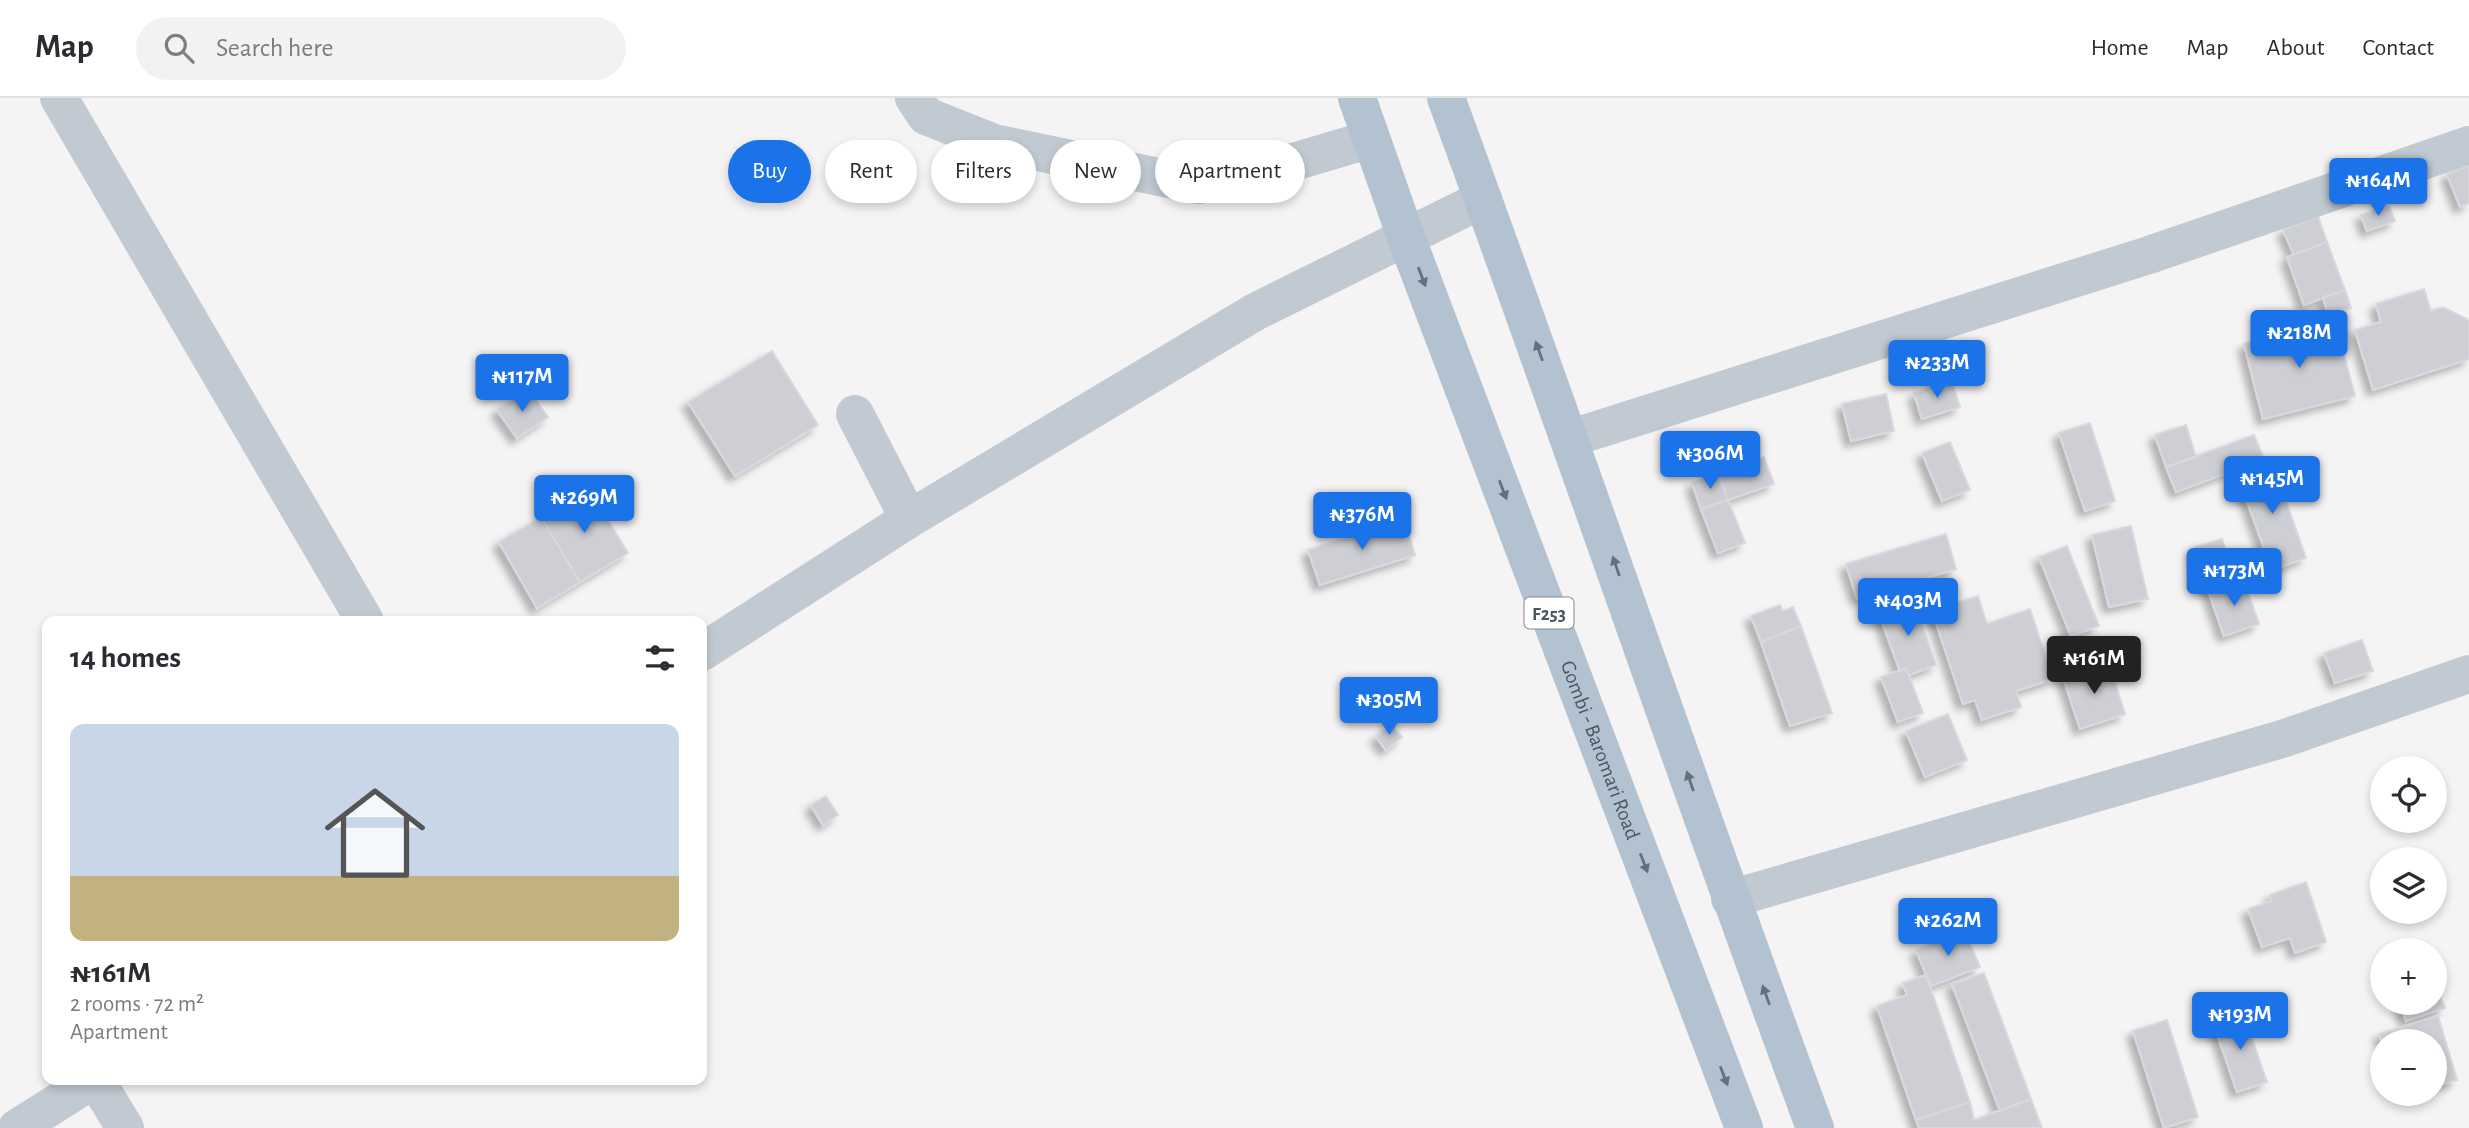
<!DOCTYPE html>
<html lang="en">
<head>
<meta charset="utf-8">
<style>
	body { margin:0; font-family:"Alegreya Sans",sans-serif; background:#f2f2f3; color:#2b2b33; height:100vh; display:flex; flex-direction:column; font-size:26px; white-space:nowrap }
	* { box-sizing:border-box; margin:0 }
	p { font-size:23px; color:#7c7c81 }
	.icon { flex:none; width:38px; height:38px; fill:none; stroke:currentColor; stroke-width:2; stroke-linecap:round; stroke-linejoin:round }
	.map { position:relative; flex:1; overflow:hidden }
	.side { position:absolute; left:42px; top:518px; width:665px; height:469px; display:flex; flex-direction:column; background:#fff; border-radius:14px; box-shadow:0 4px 10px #0003 }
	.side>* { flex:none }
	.hud { position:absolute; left:728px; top:42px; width:665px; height:63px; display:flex; gap:14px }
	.controls { position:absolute; left:2370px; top:658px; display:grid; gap:14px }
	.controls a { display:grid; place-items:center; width:77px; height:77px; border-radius:50%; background:#fff; box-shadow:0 4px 10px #0003; font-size:35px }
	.price { position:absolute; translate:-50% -60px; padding:0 16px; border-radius:7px; background:#1a73e8; color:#fff; font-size:23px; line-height:46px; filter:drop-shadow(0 2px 4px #0008) }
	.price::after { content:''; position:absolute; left:50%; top:42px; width:21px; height:16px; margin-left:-10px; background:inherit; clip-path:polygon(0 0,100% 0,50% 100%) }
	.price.on { background:#222; color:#fff }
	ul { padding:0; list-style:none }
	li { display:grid; align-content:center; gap:14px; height:371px; padding:0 28px }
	li span { display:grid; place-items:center; height:217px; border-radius:14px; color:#555 }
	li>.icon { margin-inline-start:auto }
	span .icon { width:126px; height:126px; fill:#fffc; stroke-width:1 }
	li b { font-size:30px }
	h2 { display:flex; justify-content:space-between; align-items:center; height:84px; padding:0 28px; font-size:30px }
	.pill { padding:0 24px; border-radius:32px; background:#fff; box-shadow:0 4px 10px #0003; font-size:24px; line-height:63px }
	.pill.on { background:#1a73e8; color:#fff }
	header { display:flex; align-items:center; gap:42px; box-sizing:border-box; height:98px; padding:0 35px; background:#fff; border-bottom:2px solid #e1e1e2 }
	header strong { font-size:33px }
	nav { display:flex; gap:38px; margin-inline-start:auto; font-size:24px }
	.search { width:490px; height:63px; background:#f2f2f3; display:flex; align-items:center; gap:18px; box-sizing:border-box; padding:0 24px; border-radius:38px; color:#7c7c81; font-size:26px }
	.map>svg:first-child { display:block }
</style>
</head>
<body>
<header>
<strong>Map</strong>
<div class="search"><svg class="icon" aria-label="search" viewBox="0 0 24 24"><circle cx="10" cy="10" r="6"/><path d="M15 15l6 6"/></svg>Search here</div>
<nav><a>Home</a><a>Map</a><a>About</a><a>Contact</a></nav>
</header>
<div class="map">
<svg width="2469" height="1030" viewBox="0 0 2469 1030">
	<defs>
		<filter id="shadow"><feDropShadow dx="-6" dy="6" stdDeviation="3.5" flood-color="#0004"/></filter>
	</defs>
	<rect width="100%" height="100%" fill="#f5f3f3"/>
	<path fill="#cdcfd5" stroke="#d7d9de" stroke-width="2" filter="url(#shadow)" d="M2469 67V105L2460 109 2447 76Z
		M2389 108 2395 123 2367 133 2361 117Z
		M2318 118 2327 144 2294 157 2283 132Z
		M2327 144 2345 192 2304 207 2287 159Z
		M2424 191 2431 213 2443 209 2469 222V261L2373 292 2355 232 2381 224 2376 206Z
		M2345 192 2351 210 2328 217 2323 199Z
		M2335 222 2355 298 2263 321 2244 246Z
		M772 253 818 327 735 378 688 304Z
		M1951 282 1960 309 1922 321 1914 295Z
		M528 291 548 319 517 340 497 312Z
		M1886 296 1894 333 1851 343 1842 306Z
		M2090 325 2115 403 2085 413 2059 335Z
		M2186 327 2196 359 2166 369 2155 337Z
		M2254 337 2264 361 2176 394 2166 369Z
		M1950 344 1970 392 1942 403 1922 355Z
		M1764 359 1774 386 1728 402 1718 375Z
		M2272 364 2306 460 2272 472 2237 376Z
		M1718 375 1728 402 1701 411 1692 385Z
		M589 391 628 455 580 484 541 419Z
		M1728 402 1745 445 1718 455 1701 411Z
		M541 419 580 484 537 510 499 444Z
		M1404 421 1415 457 1320 487 1308 452Z
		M2131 428 2148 501 2109 509 2092 437Z
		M1946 436 1956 471 1857 501 1846 466Z
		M2222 441 2237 485 2209 495 2194 450Z
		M2067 448 2099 528 2071 538 2039 459Z
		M2244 483 2259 526 2224 538 2209 495Z
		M1978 498 1987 526 2030 511 2053 581 2016 593 2021 609 1982 622 1975 602 1963 606 1932 513Z
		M1914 503 1936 567 1909 577 1906 570 1900 573 1879 516Z
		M1780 507 1783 513 1793 509 1801 528 1761 544 1751 518Z
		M1801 528 1832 615 1790 628 1761 544Z
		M2362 542 2373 573 2335 585 2324 555Z
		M2109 565 2125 616 2080 631 2063 579Z
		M1906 570 1923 615 1898 624 1881 579Z
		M1948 616 1967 662 1925 679 1906 633Z
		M1391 627 1402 639 1386 652 1376 639Z
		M826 698 838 717 823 727 811 707Z
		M2306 784 2326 844 2295 855 2290 840 2262 849 2248 811 2272 803 2270 797Z
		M1964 832 1980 869 1931 888 1916 852Z
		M1984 875 2031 1001 2000 1013 1952 886Z
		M1926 877 1970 1004 1916 1022 1877 908 1907 897 1903 885Z
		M2434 883 2445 910 2406 923 2400 905H2434Z
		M2243 914 2267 984 2237 994 2213 924Z
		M2438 918 2457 982 2434 988V943L2382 944 2379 936Z
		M2167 922 2198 1019 2164 1030 2133 933Z
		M2031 1001 2042 1030H1919L1916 1022 1970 1004 1974 1022Z"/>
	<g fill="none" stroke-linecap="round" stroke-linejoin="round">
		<path stroke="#c1cad2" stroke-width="38" d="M59 0 365 523
			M914 0 926 18 994 45 1198 87 1246 78 1371 41
			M855 316 909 421
			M1571 340 2149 157 2469 47
			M702 554 909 421 1255 214 1483 101
			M1730 801 2282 641 2469 576
			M96 982 125 1030
			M17 1030 93 982"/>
		<g stroke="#b3c2d1" stroke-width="38">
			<path id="s1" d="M1357 0 1406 139 1744 1030"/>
			<path d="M1446 0C1572 342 1688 688 1815 1030"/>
		</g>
	</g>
	<defs><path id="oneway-solid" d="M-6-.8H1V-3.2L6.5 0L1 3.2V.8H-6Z" transform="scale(1.75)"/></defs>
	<g fill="#64717d">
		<use href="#oneway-solid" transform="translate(1422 179) rotate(69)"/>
		<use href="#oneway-solid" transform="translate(1539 253) rotate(-110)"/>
		<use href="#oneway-solid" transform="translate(1503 392) rotate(69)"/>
		<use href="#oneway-solid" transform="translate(1616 468) rotate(-109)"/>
		<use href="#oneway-solid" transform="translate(1690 683) rotate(-109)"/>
		<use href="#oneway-solid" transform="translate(1644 765) rotate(69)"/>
		<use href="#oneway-solid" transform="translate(1766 897) rotate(-110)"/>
		<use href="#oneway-solid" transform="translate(1724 978) rotate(69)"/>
	</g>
	<g text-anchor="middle" stroke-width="6" stroke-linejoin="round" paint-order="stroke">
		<rect fill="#fff" stroke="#808990" stroke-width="2" x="1524.5" y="499.5" width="49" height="31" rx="5"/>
		<g font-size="19" font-weight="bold" fill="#4a5661">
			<text x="1549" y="522">F253</text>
		</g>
		<g font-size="21" fill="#4a5661" stroke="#fff">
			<text dy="7" stroke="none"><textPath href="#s1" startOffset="696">Gombi - Baromari Road</textPath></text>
		</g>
	</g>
</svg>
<div class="controls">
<a><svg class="icon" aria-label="locate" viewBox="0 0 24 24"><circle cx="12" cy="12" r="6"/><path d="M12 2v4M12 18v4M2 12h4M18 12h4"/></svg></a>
<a><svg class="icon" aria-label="layers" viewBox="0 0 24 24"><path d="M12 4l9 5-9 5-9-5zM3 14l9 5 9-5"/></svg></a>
<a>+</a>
<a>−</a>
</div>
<b class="price" style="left:2378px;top:120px">₦164M</b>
<b class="price" style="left:2299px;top:272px">₦218M</b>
<b class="price" style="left:1937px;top:302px">₦233M</b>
<b class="price" style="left:522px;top:316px">₦117M</b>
<b class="price" style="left:1710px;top:393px">₦306M</b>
<b class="price" style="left:2272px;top:418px">₦145M</b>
<b class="price" style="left:584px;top:437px">₦269M</b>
<b class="price" style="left:1362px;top:454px">₦376M</b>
<b class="price" style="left:2234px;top:510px">₦173M</b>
<b class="price" style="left:1908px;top:540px">₦403M</b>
<b class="price on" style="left:2094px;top:598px">₦161M</b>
<b class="price" style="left:1389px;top:639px">₦305M</b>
<b class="price" style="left:1948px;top:860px">₦262M</b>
<b class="price" style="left:2240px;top:954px">₦193M</b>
<div class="hud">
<a class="pill on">Buy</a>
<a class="pill">Rent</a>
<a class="pill">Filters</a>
<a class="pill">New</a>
<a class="pill">Apartment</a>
</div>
<section class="side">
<h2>14 homes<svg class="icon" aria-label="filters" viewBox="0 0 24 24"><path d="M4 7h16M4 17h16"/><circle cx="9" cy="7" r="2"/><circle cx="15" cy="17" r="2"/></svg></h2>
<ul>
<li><span style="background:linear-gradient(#c9d6e8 70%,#c2b280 0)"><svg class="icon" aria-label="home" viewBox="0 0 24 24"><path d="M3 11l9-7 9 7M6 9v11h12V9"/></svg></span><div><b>₦161M</b><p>2 rooms · 72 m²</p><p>Apartment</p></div></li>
</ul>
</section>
</div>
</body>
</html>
